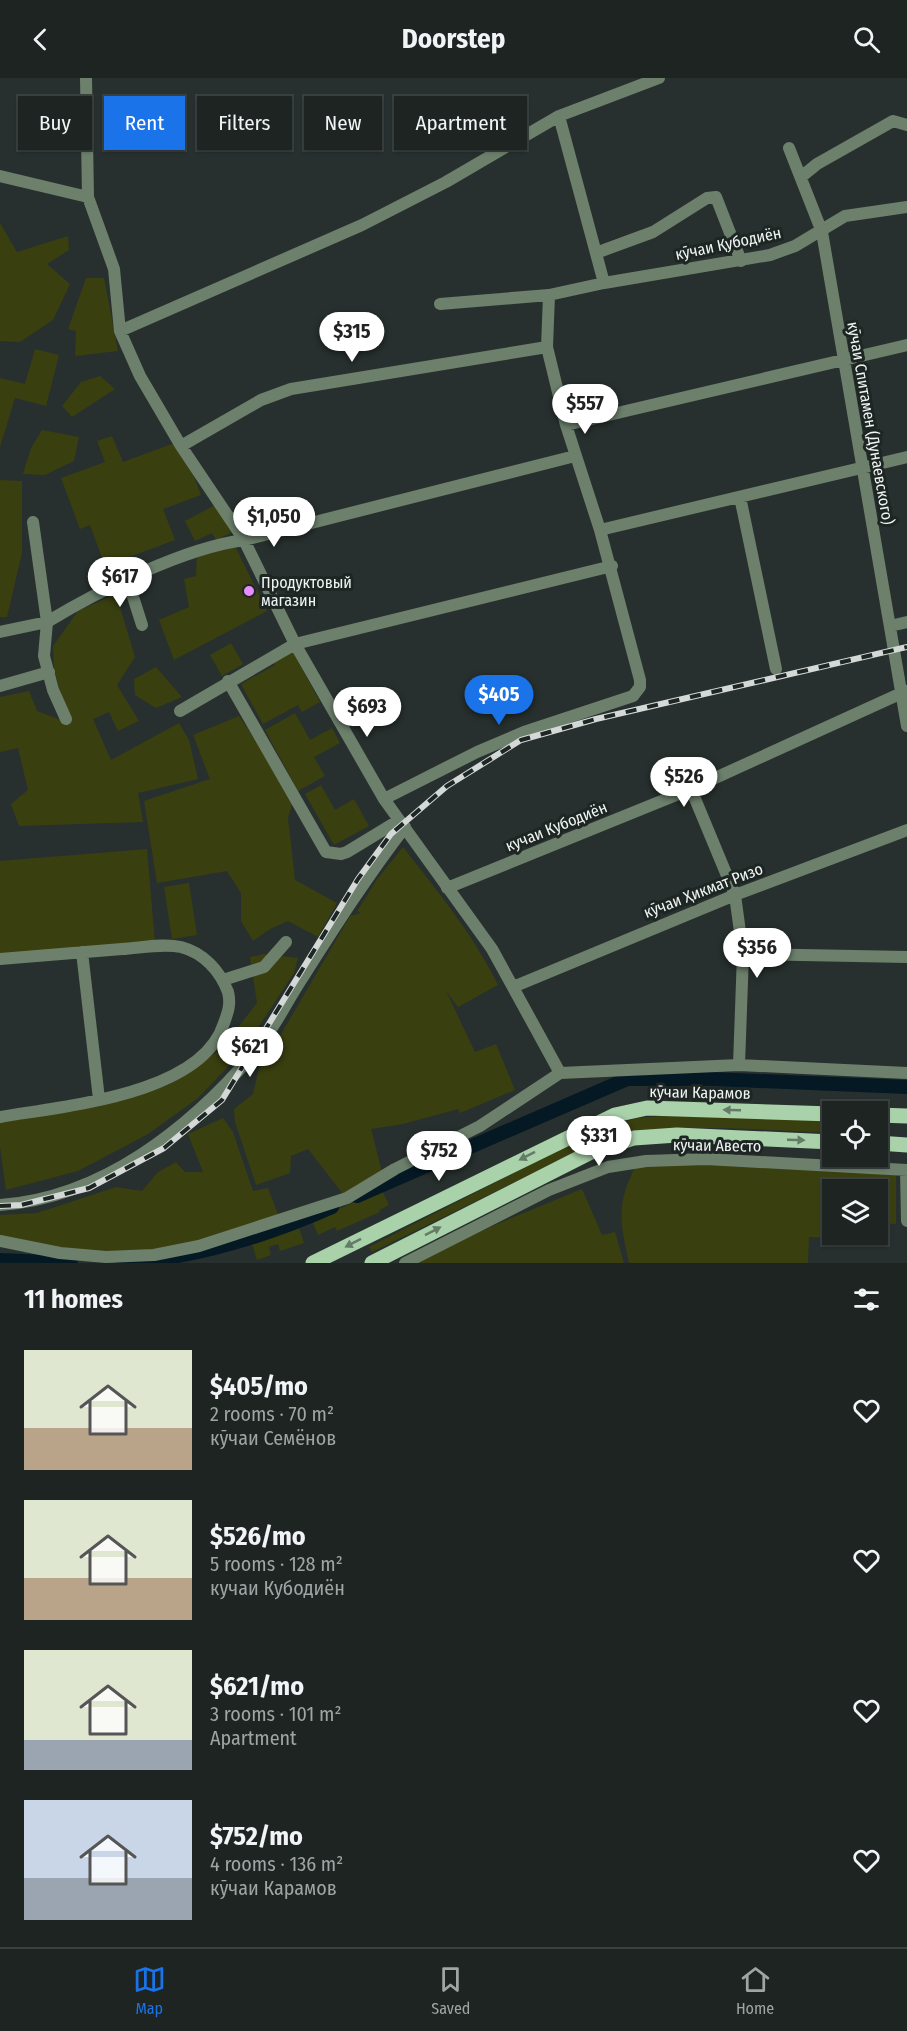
<!DOCTYPE html>
<html lang="en">
<head>
<meta charset="utf-8">
<style>
	body { margin:0; font-family:"Fira Sans Condensed",sans-serif; background:#2a302f; color:#f1f3f6; height:100vh; display:flex; flex-direction:column; font-size:22px; white-space:nowrap }
	* { box-sizing:border-box; margin:0 }
	p { font-size:20px; color:#a0a4a5 }
	.icon { flex:none; width:33px; height:33px; fill:none; stroke:currentColor; stroke-width:2; stroke-linecap:round; stroke-linejoin:round }
	.map { position:relative; height:1185px; overflow:hidden }
	.side { display:flex; flex-direction:column; background:#1d2422; flex:1 }
	.side>* { flex:none }
	.top-card { position:absolute; left:18px; top:18px; width:600px; height:54px; display:flex; gap:12px }
	.buttons { position:absolute; left:822px; top:1023px; display:grid; gap:12px }
	.buttons a { display:grid; place-items:center; width:66px; height:66px; border-radius:0px; background:#1d2422; box-shadow:0 2px 4px #0004,0 0 0 2px #3b4140; font-size:30px }
	.price { position:absolute; translate:-50% -51px; padding:0 14px; border-radius:21px; background:#fff; color:#222; font-size:20px; line-height:39px; filter:drop-shadow(0 2px 3px #0008) }
	.price::after { content:''; position:absolute; left:50%; top:36px; width:18px; height:14px; margin-left:-9px; background:inherit; clip-path:polygon(0 0,100% 0,50% 100%) }
	.price.on { background:#1a73e8; color:#fff }
	ul { padding:0; list-style:none }
	li { display:flex; align-items:center; gap:18px; height:150px; padding:0 24px }
	li span { display:grid; place-items:center; flex:none; width:168px; height:120px; border-radius:0px; color:#555 }
	li>.icon { margin-inline-start:auto }
	span .icon { width:72px; height:72px; fill:#fffc; stroke-width:1 }
	li b { font-size:26px }
	h2 { display:flex; justify-content:space-between; align-items:center; height:72px; padding:0 24px; font-size:26px }
	.chip { padding:0 21px; border-radius:0px; background:#1d2422; box-shadow:0 2px 4px #0004,0 0 0 2px #3b4140; font-size:21px; line-height:54px }
	.chip.on { background:#1a73e8; color:#fff }
	header { display:flex; justify-content:space-between; align-items:center; height:78px; padding:0 24px; background:#1d2422; font-size:27px; font-weight:700 }
	.dock { display:flex; justify-content:space-around; align-items:center; height:84px; border-top:2px solid #3b4140; background:#1d2422; font-size:16px; color:#a0a4a5 }
	.dock a { display:grid; justify-items:center; gap:3px }
	.dock .on { color:#1a73e8 }
	.map>svg:first-child { display:block }
</style>
</head>
<body>
<header><svg class="icon" aria-label="back" viewBox="0 0 24 24"><path d="M15 5l-7 7 7 7"/></svg>Doorstep<svg class="icon" aria-label="search" viewBox="0 0 24 24"><circle cx="10" cy="10" r="6"/><path d="M15 15l6 6"/></svg></header>
<div class="map">
<svg width="907" height="1185" viewBox="0 0 907 1185">
	<rect width="100%" height="100%" fill="#27302e"/>
	<path fill="#3a3f10" d="M0 145 17 174 68 158 69 172 47 186 70 206 53 242 20 264 0 263Z
		M86 200H104L118 273 75 278 76 253 68 251Z
		M35 271 59 277 46 328 15 320 0 369V300L25 306Z
		M100 298 115 311 72 339 62 328 81 304Z
		M42 352 79 359 74 383 45 397 23 396 31 370Z
		M112 358 123 384 180 363 201 417 163 431 175 462 105 488 90 447 80 451 61 400 105 384 97 363Z
		M0 402 22 403V475L7 539H0Z
		M217 426 232 454 216 462 212 455 195 463 185 443Z
		M235 468 267 533 174 582 159 542 189 529 184 501 196 498 197 476Z
		M116 516 135 579 117 607 139 643 118 653 109 634 93 641 111 682 179 645 189 662 198 701 138 715 143 744 19 748 11 726 28 712 18 670 0 674V619L29 613 37 633 61 642 66 635 54 592 53 568 78 533Z
		M231 565 243 586 222 598 210 577Z
		M292 572 320 624 302 634 298 627 263 646 241 606 275 587 273 583Z
		M156 589 182 619 156 630 135 617 134 601Z
		M295 635 310 662 332 650 340 665 314 679 325 698 298 713 265 652Z
		M239 638 294 720 288 740 295 802 337 825 318 859 288 843 270 851 253 863 241 843V815L227 793 157 805 144 723 210 701 193 657Z
		M321 707 335 732 354 721 369 748 334 767 305 716Z
		M403 769C438 814 473 856 498 907L458 929 446 913 475 974 496 966 515 1012 460 1035 458 1031 403 1046 371 1051 382 1094 343 1116 308 1071 291 1078 290 1095 256 1107 235 1044 234 1031 253 1016 260 986 263 987 350 838 361 835 357 833 378 800Z
		M147 771 155 865 0 877V783Z
		M189 805 197 857 172 861 164 809Z
		M264 876 298 880 294 895 242 974 198 1020 148 1056 78 1093 6 1112 0 1069V1044L125 1022 168 1007 221 971 257 925 250 879Z
		M673 1037 832 1042V1055C756 1052 678 1043 603 1061L372 1174 369 1169 600 1051 637 1040Z
		M223 1040 233 1054 253 1113 268 1110 279 1139 153 1175 64 1173 0 1160V1137L37 1135 116 1109 142 1113 158 1094 176 1084 185 1094H203L188 1056Z
		M750 1083 896 1095V1146L878 1145V1112H832V1156L861 1157V1160L809 1159 808 1185H629C620 1144 616 1126 636 1087Z
		M582 1111 602 1157 615 1154 624 1185H418L466 1159Z
		M382 1112 389 1127 379 1132 380 1134 337 1153 335 1149 318 1157 312 1143Z
		M298 1147 304 1165 280 1173 278 1166 269 1169 271 1177 257 1182 251 1163Z"/>
	<g fill="none" stroke-linecap="round" stroke-linejoin="round">
		<path stroke="#051924" stroke-width="14" d="M357 1118 627 1001H711L907 1009
			M0 1182 71 1185
			M123 1185C196 1180 264 1159 332 1129"/>
		<path stroke="#6c806c" stroke-width="12" d="M86 0 88 119
			M559 38 604 205
			M789 70 822 154 907 648
			M0 98 88 119 114 191 120 253 140 298 181 368 244 462 295 566 384 721 492 871 560 995 739 987 907 995
			M801 99 817 86 893 43 907 47
			M596 175 653 154 707 120 716 119 741 183
			M549 217 547 269 566 347 600 452
			M440 226 549 217 604 205 770 177 795 168 845 138 907 129
			M120 253 362 147 446 104 559 38 659 0
			M566 347 907 267
			M181 368 261 322 291 311 547 269
			M740 419 776 591
			M128 503 142 547
			M890 548 907 544
			M0 554 47 544 33 444
			M228 603 326 774 341 776 347 774 398 743
			M0 608 49 594
			M180 633 295 566 612 488
			M66 641 53 612 44 578 47 544C100 512 184 470 244 462L575 378
			M691 711 735 817 743 876 739 987
			M384 721 477 674 524 654 633 618 640 609V602L600 452 907 379
			M447 810 691 711 906 613
			M82 874 99 1021
			M743 876 907 879
			M0 881C41 878 81 874 122 871 140 870 163 865 181 869 204 875 220 893 228 914 231 926 228 934 224 945 202 1017 63 1028 0 1039
			M223 902 264 889 286 864
			M513 909 735 817 907 752
			M906 1092 907 1143
			M0 1127C102 1120 190 1050 254 975 273 953 287 923 303 899 336 847 368 797 405 749
			M0 1163 60 1175 106 1179 154 1177 199 1168 347 1120 395 1091 480 1048 560 995
			M405 1185 549 1112 608 1089 646 1083 706 1081 907 1092"/>
		<path stroke="#a9d2aa" stroke-width="15" d="M878 1037 907 1038
			M878 1065 907 1067
			M313 1185 615 1037 647 1030 832 1036
			M372 1185 589 1075 634 1060 677 1057 832 1064"/>
		<defs>
			<path id="rail" d="M0 1128 21 1127 89 1110 164 1070 222 1022 358 801 391 756 447 708 521 662 596 641 907 569"/>
		</defs>
		<use href="#rail" stroke="#d4d9d7" stroke-width="6"/>
		<use href="#rail" stroke="#1e2624" stroke-width="4" stroke-dasharray="11" stroke-linecap="butt"/>
	</g>
	<defs><path id="oneway-solid" d="M-6-.8H1V-3.2L6.5 0L1 3.2V.8H-6Z" transform="scale(1.5)"/></defs>
	<g fill="#647c67">
		<use href="#oneway-solid" transform="translate(732 1032) rotate(-178)"/>
		<use href="#oneway-solid" transform="translate(796 1062) rotate(2)"/>
		<use href="#oneway-solid" transform="translate(527 1078) rotate(153)"/>
		<use href="#oneway-solid" transform="translate(433 1153) rotate(-27)"/>
		<use href="#oneway-solid" transform="translate(353 1165) rotate(153)"/>
	</g>
	<circle fill="#e98dfe" stroke="#1e2624" stroke-width="2" cx="249" cy="513" r="6"/>
	<g text-anchor="middle" stroke-width="6" stroke-linejoin="round" paint-order="stroke">
		<g font-size="16" fill="#f0f5f3" stroke="#1e2624">
			<text transform="translate(728 165) rotate(-12)" y="6">кӯчаи Қубодиён</text>
			<text transform="translate(871 345) rotate(80)" y="6">кӯчаи Спитамен (Дунаевского)</text>
			<text transform="translate(556 748) rotate(-22)" y="6">кучаи Кубодиён</text>
			<text transform="translate(703 812) rotate(-21)" y="6">кӯчаи Ҳикмат Ризо</text>
			<text transform="translate(700 1014) rotate(1)" y="6">кӯчаи Карамов</text>
			<text transform="translate(717 1067) rotate(1)" y="6">кӯчаи Авесто</text>
		</g>
		<g font-size="16" fill="#f0f5f3" stroke="#1e2624" text-anchor="start">
			<text x="261" y="510">Продуктовый<tspan x="261" dy="18">магазин</tspan></text>
		</g>
	</g>
</svg>
<div class="buttons">
<a><svg class="icon" aria-label="locate" viewBox="0 0 24 24"><circle cx="12" cy="12" r="6"/><path d="M12 2v4M12 18v4M2 12h4M18 12h4"/></svg></a>
<a><svg class="icon" aria-label="layers" viewBox="0 0 24 24"><path d="M12 4l9 5-9 5-9-5zM3 14l9 5 9-5"/></svg></a>
</div>
<b class="price" style="left:352px;top:285px">$315</b>
<b class="price" style="left:585px;top:357px">$557</b>
<b class="price" style="left:274px;top:470px">$1,050</b>
<b class="price" style="left:120px;top:530px">$617</b>
<b class="price on" style="left:499px;top:648px">$405</b>
<b class="price" style="left:367px;top:660px">$693</b>
<b class="price" style="left:684px;top:730px">$526</b>
<b class="price" style="left:757px;top:901px">$356</b>
<b class="price" style="left:250px;top:1000px">$621</b>
<b class="price" style="left:599px;top:1089px">$331</b>
<b class="price" style="left:439px;top:1104px">$752</b>
<div class="top-card">
<a class="chip">Buy</a>
<a class="chip on">Rent</a>
<a class="chip">Filters</a>
<a class="chip">New</a>
<a class="chip">Apartment</a>
</div>
</div>
<section class="side">
<h2>11 homes<svg class="icon" aria-label="filters" viewBox="0 0 24 24"><path d="M4 7h16M4 17h16"/><circle cx="9" cy="7" r="2"/><circle cx="15" cy="17" r="2"/></svg></h2>
<ul>
<li><span style="background:linear-gradient(#dfe7d0 65%,#b9a48a 0)"><svg class="icon" aria-label="home" viewBox="0 0 24 24"><path d="M3 11l9-7 9 7M6 9v11h12V9"/></svg></span><div><b>$405/mo</b><p>2 rooms · 70 m²</p><p>кӯчаи Семёнов</p></div><svg class="icon" aria-label="heart" viewBox="0 0 24 24"><path d="M12 20l-8-8c-3-5 5-10 8-4 3-6 11-1 8 4z"/></svg></li>
<li><span style="background:linear-gradient(#dfe7d0 65%,#b9a48a 0)"><svg class="icon" aria-label="home" viewBox="0 0 24 24"><path d="M3 11l9-7 9 7M6 9v11h12V9"/></svg></span><div><b>$526/mo</b><p>5 rooms · 128 m²</p><p>кучаи Кубодиён</p></div><svg class="icon" aria-label="heart" viewBox="0 0 24 24"><path d="M12 20l-8-8c-3-5 5-10 8-4 3-6 11-1 8 4z"/></svg></li>
<li><span style="background:linear-gradient(#dfe7d0 75%,#9aa5b1 0)"><svg class="icon" aria-label="home" viewBox="0 0 24 24"><path d="M3 11l9-7 9 7M6 9v11h12V9"/></svg></span><div><b>$621/mo</b><p>3 rooms · 101 m²</p><p>Apartment</p></div><svg class="icon" aria-label="heart" viewBox="0 0 24 24"><path d="M12 20l-8-8c-3-5 5-10 8-4 3-6 11-1 8 4z"/></svg></li>
<li><span style="background:linear-gradient(#c9d6e8 65%,#9aa5b1 0)"><svg class="icon" aria-label="home" viewBox="0 0 24 24"><path d="M3 11l9-7 9 7M6 9v11h12V9"/></svg></span><div><b>$752/mo</b><p>4 rooms · 136 m²</p><p>кӯчаи Карамов</p></div><svg class="icon" aria-label="heart" viewBox="0 0 24 24"><path d="M12 20l-8-8c-3-5 5-10 8-4 3-6 11-1 8 4z"/></svg></li>
</ul>
</section>
<nav class="dock">
<a class="on"><svg class="icon" aria-label="map" viewBox="0 0 24 24"><path d="M3 6l6-2 6 2 6-2v14l-6 2-6-2-6 2zM9 4v14M15 6v14"/></svg>Map</a>
<a><svg class="icon" aria-label="saved" viewBox="0 0 24 24"><path d="M7 4h10v16l-5-4-5 4z"/></svg>Saved</a>
<a><svg class="icon" aria-label="home" viewBox="0 0 24 24"><path d="M3 11l9-7 9 7M6 9v11h12V9"/></svg>Home</a>
</nav>
</body>
</html>
